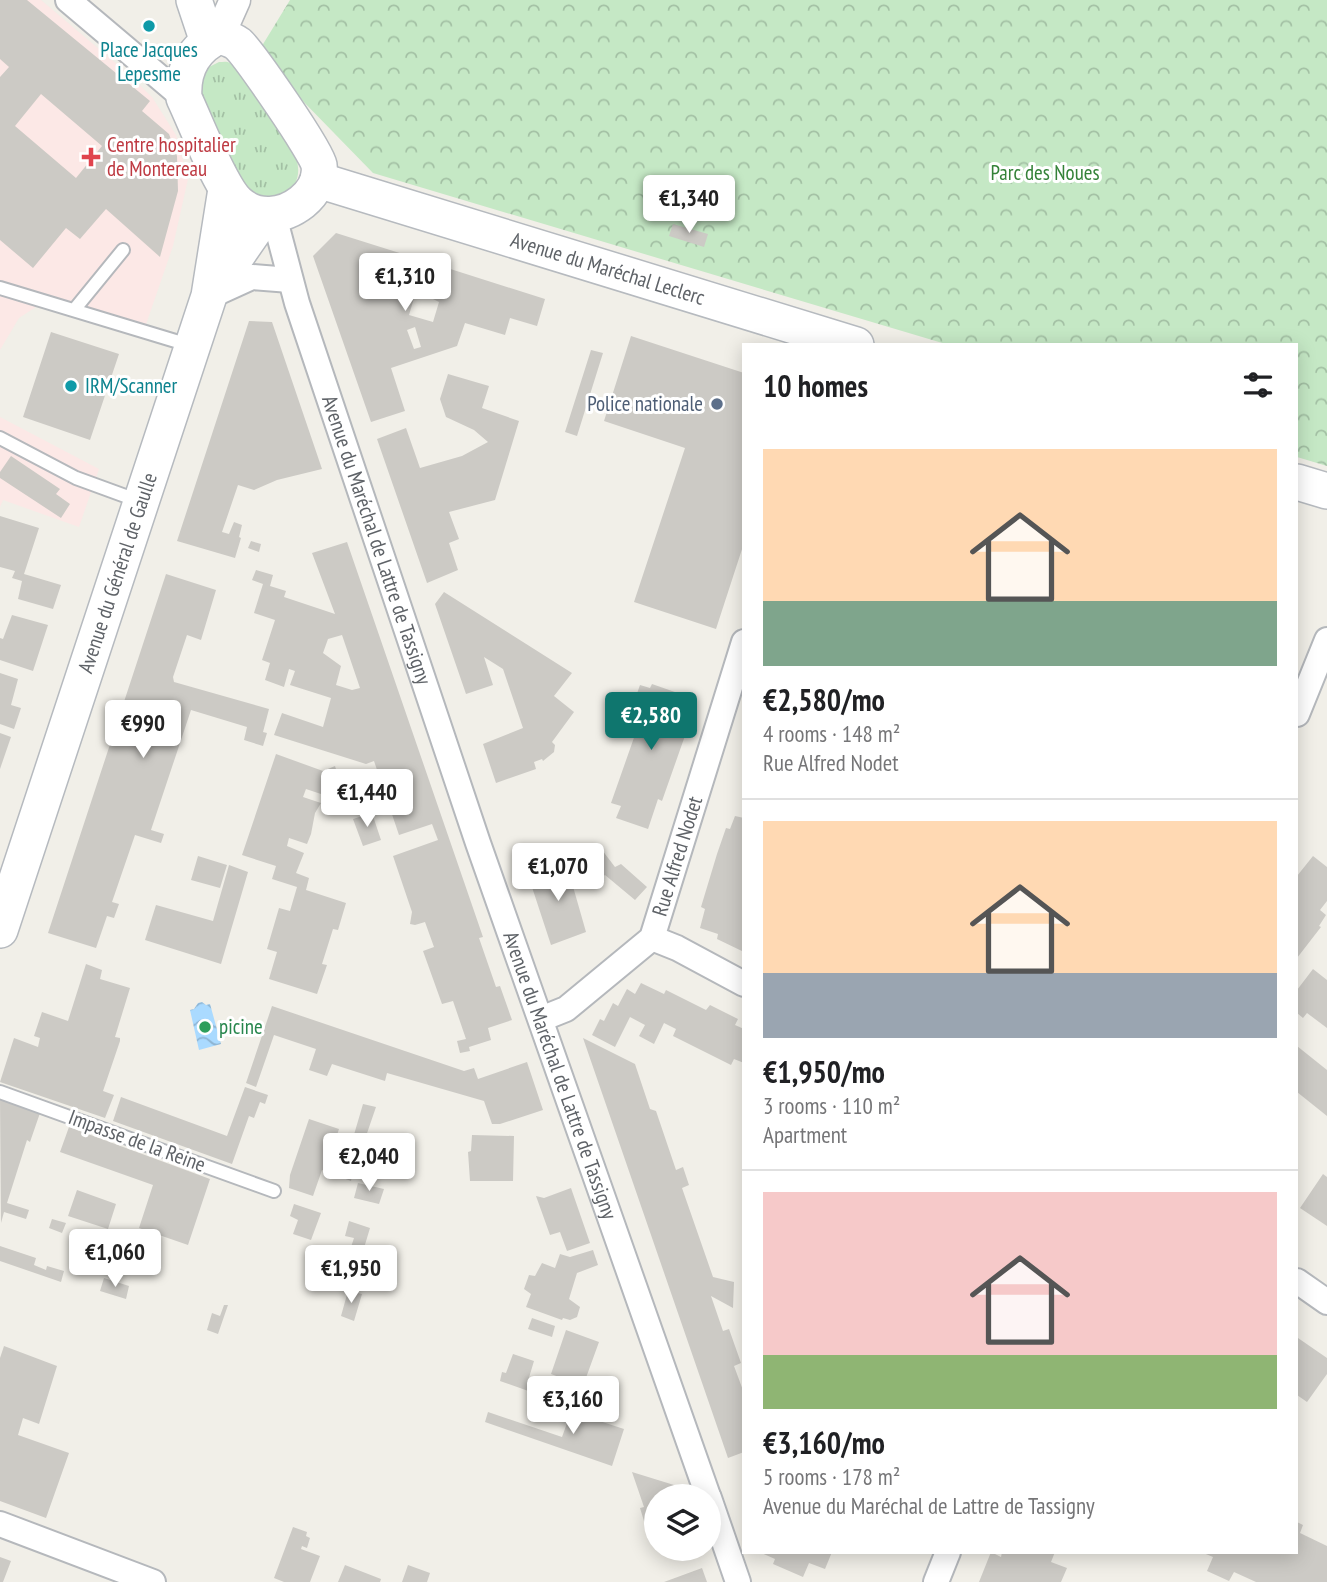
<!DOCTYPE html>
<html lang="en">
<head>
<meta charset="utf-8">
<style>
	body { margin:0; font-family:"PT Sans Narrow",sans-serif; background:#f6f6f6; color:#202124; height:100vh; display:flex; flex-direction:column; font-size:26px; white-space:nowrap }
	* { box-sizing:border-box; margin:0 }
	p { font-size:23px; color:#757577 }
	.icon { flex:none; width:38px; height:38px; fill:none; stroke:currentColor; stroke-width:2; stroke-linecap:round; stroke-linejoin:round }
	.map { position:relative; flex:1; overflow:hidden }
	.side { position:absolute; left:742px; top:343px; width:556px; height:1211px; display:flex; flex-direction:column; background:#fff; border-radius:0px; box-shadow:0 4px 18px #0003 }
	.side>* { flex:none }
	.fabs { position:absolute; left:644px; top:1484px; display:grid; gap:14px }
	.fabs a { display:grid; place-items:center; width:77px; height:77px; border-radius:50%; background:#fff; box-shadow:0 4px 18px #0003; font-size:35px }
	.price { position:absolute; translate:-50% -60px; padding:0 16px; border-radius:7px; background:#fff; color:#222; font-size:23px; line-height:46px; filter:drop-shadow(0 2px 4px #0008) }
	.price::after { content:''; position:absolute; left:50%; top:42px; width:21px; height:16px; margin-left:-10px; background:inherit; clip-path:polygon(0 0,100% 0,50% 100%) }
	.price.active { background:#0f766e; color:#fff }
	ul { padding:0; list-style:none }
	li { display:grid; align-content:center; gap:14px; height:371px; padding:0 21px }
	li+li { border-top:2px solid #e0e0e0 }
	li span { display:grid; place-items:center; height:217px; border-radius:0px; color:#555 }
	li>.icon { margin-inline-start:auto }
	span .icon { width:126px; height:126px; fill:#fffc; stroke-width:1 }
	li b { font-size:30px }
	h2 { display:flex; justify-content:space-between; align-items:center; height:84px; padding:0 21px; font-size:30px }
	.map>svg:first-child { display:block }
</style>
</head>
<body>
<div class="map">
<svg width="1327" height="1582" viewBox="0 0 1327 1582">
	<defs>
		<pattern id="grass-tufts" width="24" height="20" patternUnits="userSpaceOnUse" patternTransform="scale(1.75)"><rect width="24" height="20" fill="#c5e8c5"/><path d="M3 7l-1-3M5 7V3M7 7l1-3M15 17l-1-3M17 17v-4M19 17l1-3" fill="none" stroke="#a3c0a4"/></pattern>
		<pattern id="park-crowns" width="20" height="18" patternUnits="userSpaceOnUse" patternTransform="scale(1.75)"><rect width="20" height="18" fill="#c5e8c5"/><path d="M2 6a3 3 0 1 1 6 0M12 15a3 3 0 1 1 6 0" fill="none" stroke="#a3c0a4"/></pattern>
		<pattern id="water-waves" width="16" height="10" patternUnits="userSpaceOnUse" patternTransform="scale(1.75)"><rect width="16" height="10" fill="#aadaff"/><path d="M0 5q4-4 8 0t8 0" fill="none" stroke="#8eb4d2"/></pattern>
	</defs>
	<rect width="100%" height="100%" fill="#f1efe8"/>
	<path fill="#fce8e6" d="M0 0H41L125 71 152 97 176 135 188 179 173 246 142 336 42 303 19 318 0 350Z
		M0 417 99 469 79 527 3 500 0 507Z"/>
	<path fill="url(#grass-tufts)" d="M219 62C223 62 227 61 230 63 242 68 251 85 258 95 275 117 324 176 281 195 268 201 258 196 246 190L201 104V75L209 67Z"/>
	<path fill="url(#park-crowns)" d="M290 0H1327V466L1297 457V345H949L373 173 257 54Z"/>
	<path fill="url(#water-waves)" d="M202 1002 206 1005 210 1004 221 1044 199 1050 190 1010 194 1009 198 1003Z"/>
	<path fill="#cccac5" fill-rule="evenodd" d="M0 0H27L150 101 142 111 169 134 177 156 178 191 160 257 106 209 80 239 66 228 33 268 0 240V77L9 67 0 59ZM41 94 102 146 76 178 15 126Z
		M673 224 708 234 704 247 669 236Z
		M336 233 425 261 409 315 433 322 439 302 431 298 441 266 545 299 537 326 510 318 505 335 465 323 457 346 391 368 405 411 371 422 313 256ZM415 327 421 347 414 349 407 330Z
		M249 321 272 322 322 469 277 480 254 490 238 485 222 532 229 534 234 522 242 525 239 537 241 538 235 558 177 541Z
		M51 332 119 354 90 440 23 417Z
		M631 336 744 373V543L716 629 634 602 685 448 604 421Z
		M591 350 603 353 577 436 565 432Z
		M448 374 489 386 482 408 519 421 495 500 449 512 459 539 449 543 458 570 427 583 377 439 406 428 420 468 462 456 488 442 474 430 446 417 440 399Z
		M11 456 60 489 56 494 70 504 61 518 0 478V472Z
		M0 516 39 528 24 574 61 585 53 609 18 599 22 581 12 578 15 571 0 567Z
		M251 541 261 544 259 552 248 548Z
		M347 542 483 937 479 938 496 987 500 986 512 1020 488 1028 491 1040 469 1047 470 1051 460 1053 457 1041 466 1039 453 1001 442 1004 423 951 434 947 425 922 415 925 410 924 412 912 393 856 438 840 432 824 399 835 374 761 366 764 274 735 282 713 323 727 331 698 290 685 295 671 289 669 284 687 265 680 270 663 262 660 275 620 254 613 263 584 252 580 256 570 273 575 270 586 286 591 284 597 335 614 312 553ZM342 635 360 688 352 690 336 685 341 666 323 653 328 639Z
		M166 574 216 590 201 640 187 635 173 677 174 682 269 709 263 732 267 733 263 746 244 740 247 727 191 710 151 830 164 834 161 843 135 835 112 902 119 904 114 918 107 916 96 948 48 933Z
		M444 592 572 673 554 696 574 712 552 742 555 745 554 752 543 761 542 759 534 762 536 769 496 783 483 744 523 728 503 669 484 657 493 685 466 694 435 604Z
		M12 615 48 625 33 671 0 660V638L3 639Z
		M0 673 18 679 11 705 21 708 14 729 0 724Z
		M652 684 692 698 688 711 693 713 662 801 658 799 648 829 616 818 621 806 611 803 636 732 625 728 640 685 650 688Z
		M0 733 11 737 0 769Z
		M276 754 323 771 335 766 342 788 324 795 306 789 303 797 321 803 315 813 311 834 307 844 289 838 287 846 304 853 296 873 309 878 306 890 346 903 338 930 333 929 322 964 327 965 317 994 269 979 277 952 267 949 279 908 290 911 297 887 272 879 276 866 242 855Z
		M372 813 381 840 363 846 353 819Z
		M735 816 744 818V952L717 939 718 934 700 928 705 909 701 907 717 854 726 828 730 829Z
		M602 850 615 867 621 864 647 887 635 900 605 875 599 879 587 863Z
		M198 856 227 865 220 888 191 880Z
		M1313 856 1327 867V901L1320 910 1326 915 1319 926 1321 927 1297 958V876Z
		M566 862 586 932 551 945 528 875Z
		M229 865 248 872 221 964 145 940 156 905 213 921Z
		M86 964 102 970 100 979 130 988 115 1037 120 1038V1041L103 1091 114 1095 105 1118 0 1082 14 1038 38 1047 40 1038 34 1036 42 1012 68 1021Z
		M1313 969 1327 980V1028L1307 1013 1303 1018 1297 1013V990Z
		M641 983 664 994 666 990 706 1010 710 1005 738 1019 735 1025 744 1029V1063L734 1059 731 1065 673 1036 676 1029 664 1023 654 1044 639 1036 645 1025 630 1017 615 1047 592 1035 600 1019 604 1021 613 1003 618 1006 627 989 635 994Z
		M272 1006 464 1071 474 1068 478 1079 527 1062 543 1110 500 1124H492L484 1101 387 1073 385 1081 332 1064 327 1076 309 1070 316 1049 274 1035 256 1087 246 1083Z
		M583 1038 635 1064 650 1109 656 1111 676 1170 683 1167 689 1185 682 1188 713 1277 734 1282 733 1308 711 1296 723 1331 729 1329 741 1363 734 1366 744 1393V1452L728 1458Z
		M1297 1046 1327 1070V1116L1297 1092Z
		M245 1087 268 1095 265 1104 260 1102 254 1118 249 1116 232 1164 113 1121 121 1097 227 1136Z
		M0 1098 40 1113 30 1142 27 1140 7 1203 29 1210 26 1219 4 1212 1 1223Z
		M363 1104 376 1107 364 1142 353 1138Z
		M309 1119 339 1129 334 1144 369 1158 363 1179 352 1176 351 1181 322 1170 313 1196 289 1188 290 1175Z
		M69 1127 210 1179 188 1245 139 1228 153 1185 60 1152Z
		M472 1135 514 1136 513 1181H470L468 1152 471 1151Z
		M1323 1174 1327 1177V1226L1300 1208Z
		M358 1183 384 1189 379 1204 354 1198Z
		M571 1188 590 1243 567 1251 560 1232 550 1235 536 1196 544 1198Z
		M77 1190 116 1204 108 1229 68 1216Z
		M294 1204 321 1213 311 1240 293 1234 298 1220 290 1216Z
		M52 1219 66 1223 62 1233 49 1228Z
		M349 1221 370 1228 361 1258 349 1253 354 1238 345 1236Z
		M0 1246 36 1258 34 1265 46 1270 47 1266 64 1271 61 1282 0 1261Z
		M593 1250 598 1265 577 1273 569 1299 580 1307 577 1317 570 1320 563 1318 562 1320 526 1307 531 1294 524 1289 529 1275 535 1276 542 1263 555 1268 560 1254 570 1257Z
		M104 1278 129 1286 126 1299 100 1291Z
		M348 1291 362 1294 354 1321 341 1316Z
		M224 1305H228L218 1334 207 1330 212 1313 220 1316Z
		M532 1318 555 1326 552 1337 528 1329Z
		M566 1330 599 1342 583 1386 551 1374Z
		M1298 1338 1327 1358V1374L1307 1402 1297 1395Z
		M4 1346 57 1366 39 1424 23 1418 18 1435 69 1453 46 1518 0 1501V1358Z
		M513 1354 534 1361 528 1381 550 1388 548 1398 500 1381 502 1372 506 1373Z
		M488 1412 562 1437 570 1415 575 1413 624 1429 612 1466 485 1422Z
		M632 1472 674 1485 678 1496H656V1542L651 1544 640 1508 644 1507Z
		M1297 1522 1303 1525 1300 1533 1327 1546V1582H1256L1234 1572 1229 1581 1207 1571 1213 1557 1201 1552H1297Z
		M293 1527 307 1532 306 1536 310 1538 307 1548 302 1546 301 1549 320 1556 310 1582H284L274 1578Z
		M759 1552H832L825 1569 809 1563 803 1577 773 1564 775 1559Z
		M991 1552 1001 1557 1002 1552H1055L1051 1562 1067 1568 1061 1582H979Z
		M0 1557 11 1561 3 1582H0Z
		M345 1565 381 1579 380 1582H338Z
		M408 1565 430 1573 427 1582H402Z
		M702 1568 707 1582H664Z"/>
	<g fill="none" stroke-linecap="round" stroke-linejoin="round">
		<defs>
			<path id="service" d="M0 288 192 346
				M74 310 123 250
				M0 438 76 478 139 501
				M0 1092 274 1191"/>
			<g id="minor">
				<path d="M68 0 184 98"/>
				<path id="s1" d="M274 216 297 303 478 843 708 1496"/>
				<path d="M210 296 252 277 290 280"/>
				<path d="M1297 714 1327 640"/>
				<path d="M652 938 677 948 744 984"/>
				<path id="s2" d="M541 1019 566 1009 652 938 744 642"/>
				<path d="M1297 1281 1327 1302"/>
				<path d="M709 1498 738 1582"/>
				<path d="M0 1524 153 1582"/>
				<path d="M936 1582 948 1552"/>
			</g>
			<path id="tertiary" d="M219 36 235 0"/>
			<g id="secondary">
				<path d="M194 0 208 42"/>
				<path d="M219 36C226 38 233 40 238 44 249 54 317 152 319 165 321 180 313 193 302 202 283 217 257 220 238 203 220 187 196 123 184 98 182 71 193 48 219 36Z"/>
				<path id="s3" d="M318 180 856 345"/>
				<path d="M215 287 265 215"/>
				<path d="M1297 482 1327 491"/>
				<path id="s4" d="M0 930 209 296 226 189"/>
			</g>
		</defs>
		<use href="#service" stroke="#b5b8bc" stroke-width="16"/>
		<use href="#minor" stroke="#b5b8bc" stroke-width="28"/>
		<use href="#tertiary" stroke="#b5b8bc" stroke-width="33"/>
		<use href="#secondary" stroke="#b6babf" stroke-width="38"/>
		<use href="#service" stroke="#fff" stroke-width="12"/>
		<use href="#minor" stroke="#fff" stroke-width="24"/>
		<use href="#tertiary" stroke="#fff" stroke-width="30"/>
		<use href="#secondary" stroke="#fff" stroke-width="35"/>
	</g>
	<g fill="#0f9aa8" stroke="#fff" stroke-width="2.5">
		<circle cx="149" cy="26" r="7"/>
		<circle cx="71" cy="386" r="7"/>
	</g>
	<path fill="#e0444e" stroke="#fff" stroke-width="2.5" d="M87.5 146.5h7v7h7v7h-7v7h-7v-7h-7v-7h7z"/>
	<circle fill="#5c6f8a" stroke="#fff" stroke-width="2.5" cx="717" cy="404" r="7"/>
	<circle fill="#2e9e5b" stroke="#fff" stroke-width="2.5" cx="205" cy="1027" r="7"/>
	<g text-anchor="middle" stroke-width="6" stroke-linejoin="round" paint-order="stroke">
		<g font-size="21" fill="#0d838f" stroke="#fff">
			<text x="149" y="57">Place Jacques<tspan x="149" dy="24">Lepesme</tspan></text>
			<text x="85" y="393" text-anchor="start">IRM/Scanner</text>
		</g>
		<g font-size="21" fill="#be3a42" stroke="#fff" text-anchor="start">
			<text x="107" y="152">Centre hospitalier<tspan x="107" dy="24">de Montereau</tspan></text>
		</g>
		<g font-size="21" fill="#348238" stroke="#fff">
			<text x="1045" y="180">Parc des Noues</text>
		</g>
		<g font-size="21" fill="#5f6368" stroke="#fff">
			<text dy="7" stroke="none"><textPath href="#s3" startOffset="303">Avenue du Maréchal Leclerc</textPath></text>
			<text dy="7" stroke="none"><textPath href="#s1" startOffset="340">Avenue du Maréchal de Lattre de Tassigny</textPath></text>
			<text dy="7" stroke="none"><textPath href="#s4" startOffset="376">Avenue du Général de Gaulle</textPath></text>
			<text dy="7" stroke="none"><textPath href="#s2" startOffset="224">Rue Alfred Nodet</textPath></text>
			<text dy="7" stroke="none"><textPath href="#s1" startOffset="906">Avenue du Maréchal de Lattre de Tassigny</textPath></text>
			<text transform="translate(137 1141) rotate(20)" y="7">Impasse de la Reine</text>
		</g>
		<g font-size="21" fill="#4e5e75" stroke="#fff" text-anchor="end">
			<text x="703" y="411">Police nationale</text>
		</g>
		<g font-size="21" fill="#27864d" stroke="#fff" text-anchor="start">
			<text x="219" y="1034">picine</text>
		</g>
	</g>
</svg>
<div class="fabs">
<a><svg class="icon" aria-label="layers" viewBox="0 0 24 24"><path d="M12 4l9 5-9 5-9-5zM3 14l9 5 9-5"/></svg></a>
</div>
<b class="price" style="left:689px;top:235px">€1,340</b>
<b class="price" style="left:405px;top:313px">€1,310</b>
<b class="price active" style="left:651px;top:752px">€2,580</b>
<b class="price" style="left:143px;top:760px">€990</b>
<b class="price" style="left:367px;top:829px">€1,440</b>
<b class="price" style="left:558px;top:903px">€1,070</b>
<b class="price" style="left:369px;top:1193px">€2,040</b>
<b class="price" style="left:115px;top:1289px">€1,060</b>
<b class="price" style="left:351px;top:1305px">€1,950</b>
<b class="price" style="left:573px;top:1436px">€3,160</b>
<section class="side">
<h2>10 homes<svg class="icon" aria-label="filters" viewBox="0 0 24 24"><path d="M4 7h16M4 17h16"/><circle cx="9" cy="7" r="2"/><circle cx="15" cy="17" r="2"/></svg></h2>
<ul>
<li><span style="background:linear-gradient(#ffd9b3 70%,#7fa58c 0)"><svg class="icon" aria-label="home" viewBox="0 0 24 24"><path d="M3 11l9-7 9 7M6 9v11h12V9"/></svg></span><div><b>€2,580/mo</b><p>4 rooms · 148 m²</p><p>Rue Alfred Nodet</p></div></li>
<li><span style="background:linear-gradient(#ffd9b3 70%,#9aa5b1 0)"><svg class="icon" aria-label="home" viewBox="0 0 24 24"><path d="M3 11l9-7 9 7M6 9v11h12V9"/></svg></span><div><b>€1,950/mo</b><p>3 rooms · 110 m²</p><p>Apartment</p></div></li>
<li><span style="background:linear-gradient(#f6c9c9 75%,#8fb573 0)"><svg class="icon" aria-label="home" viewBox="0 0 24 24"><path d="M3 11l9-7 9 7M6 9v11h12V9"/></svg></span><div><b>€3,160/mo</b><p>5 rooms · 178 m²</p><p>Avenue du Maréchal de Lattre de Tassigny</p></div></li>
</ul>
</section>
</div>
</body>
</html>
